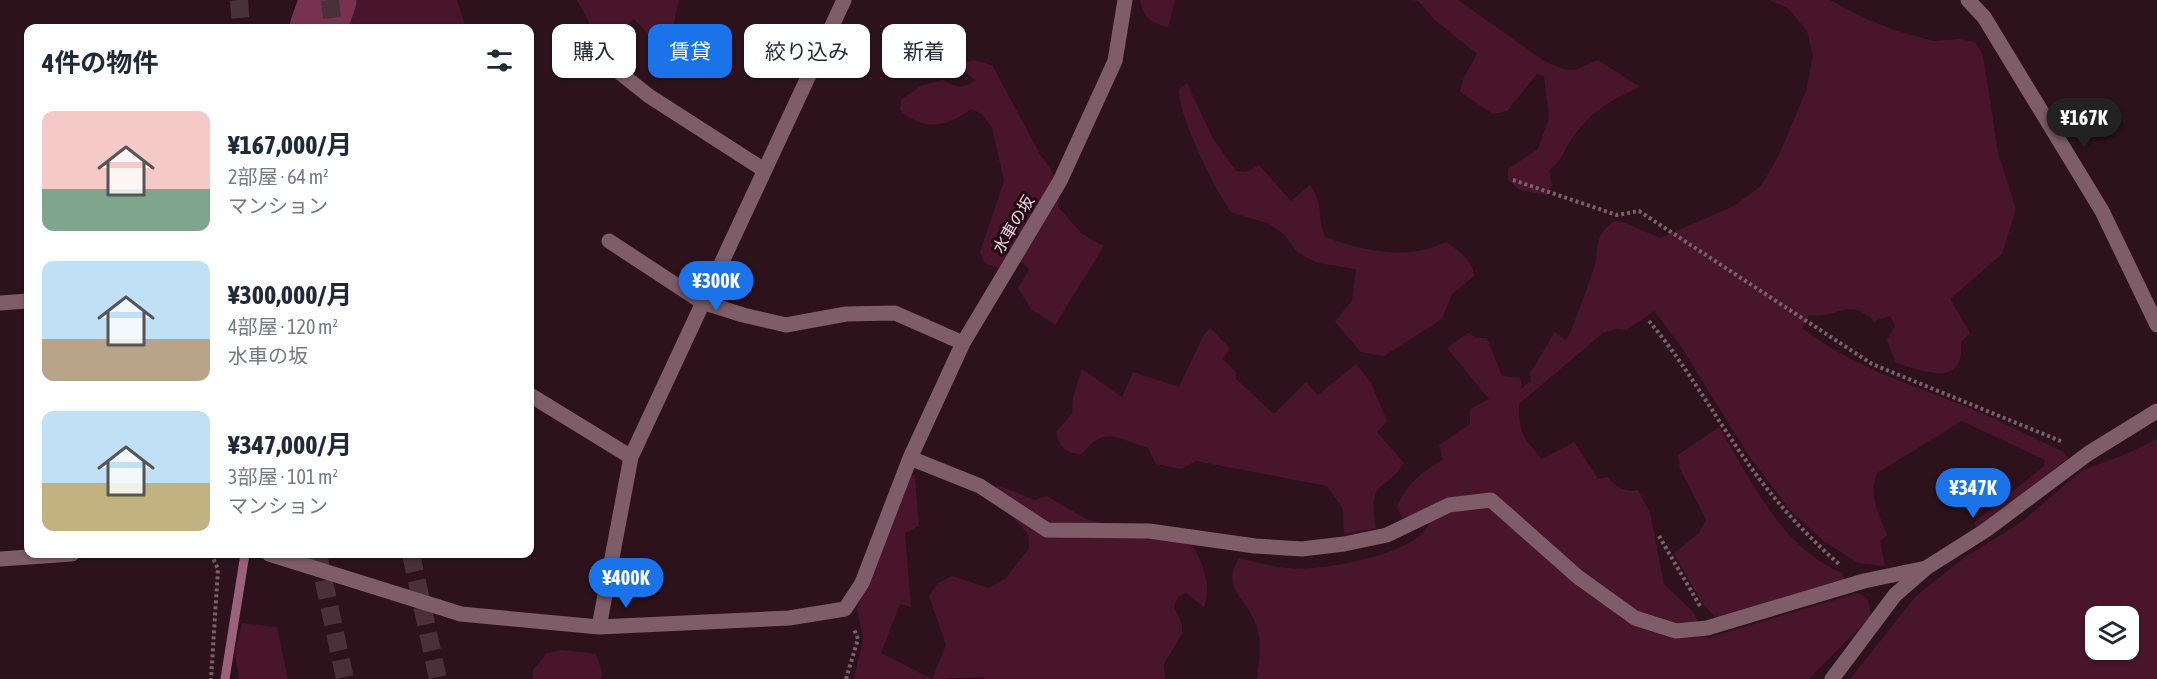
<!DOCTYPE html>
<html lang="ja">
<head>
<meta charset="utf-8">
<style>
	body { margin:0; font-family:"Asap Condensed","Noto Sans JP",sans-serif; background:#f6f6f7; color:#1f2937; height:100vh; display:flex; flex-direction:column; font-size:22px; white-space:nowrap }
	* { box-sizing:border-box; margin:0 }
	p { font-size:20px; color:#747a83 }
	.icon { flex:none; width:33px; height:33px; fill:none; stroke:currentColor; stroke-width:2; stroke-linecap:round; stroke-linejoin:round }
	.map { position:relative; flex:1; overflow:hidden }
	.panel { position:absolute; left:24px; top:24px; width:510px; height:534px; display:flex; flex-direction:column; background:#fff; border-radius:12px; box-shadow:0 2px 4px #0004 }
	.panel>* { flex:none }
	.banner { position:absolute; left:552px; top:24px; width:570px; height:54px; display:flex; gap:12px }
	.controls { position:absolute; left:2085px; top:606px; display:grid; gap:12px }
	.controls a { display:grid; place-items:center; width:54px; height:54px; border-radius:12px; background:#fff; box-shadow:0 2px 4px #0004; font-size:30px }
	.price { position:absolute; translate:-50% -51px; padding:0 14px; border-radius:21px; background:#1a73e8; color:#fff; font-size:20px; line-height:39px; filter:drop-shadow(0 2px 3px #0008) }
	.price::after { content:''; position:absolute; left:50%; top:36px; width:18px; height:14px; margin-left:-9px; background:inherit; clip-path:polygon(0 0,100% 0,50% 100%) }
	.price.current { background:#222; color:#fff }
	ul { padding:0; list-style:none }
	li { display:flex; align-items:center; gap:18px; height:150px; padding:0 18px }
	li span { display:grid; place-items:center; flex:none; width:168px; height:120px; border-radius:12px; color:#555 }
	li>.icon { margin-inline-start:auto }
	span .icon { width:72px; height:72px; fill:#fffc; stroke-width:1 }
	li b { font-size:26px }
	h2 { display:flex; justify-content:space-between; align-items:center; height:72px; padding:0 18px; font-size:26px }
	.chip { padding:0 21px; border-radius:12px; background:#fff; box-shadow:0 2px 4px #0004; font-size:21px; line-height:54px }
	.chip.current { background:#1a73e8; color:#fff }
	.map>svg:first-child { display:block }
</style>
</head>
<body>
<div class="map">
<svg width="2157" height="679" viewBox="0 0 2157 679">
	<rect width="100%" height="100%" fill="#2d121c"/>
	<path fill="#49152b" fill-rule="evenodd" d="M333 0H457L466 28H324Z
		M577 0H679L667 54 634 19 606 44 595 34Z
		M1140 0H1175L1168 27C1150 22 1144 19 1140 0Z
		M1412 0H1458L1544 61 1563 69 1575 70 1598 60 1640 87C1609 101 1590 112 1571 140 1563 152 1561 162 1549 170L1552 185 1546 195 1520 190 1508 180V169L1538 149 1549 118 1544 76 1537 74 1507 111 1493 114 1460 92 1464 77 1477 54 1435 20 1418 1Z
		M1769 0H1830L1864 18 1897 31 1934 41 1960 39 1975 42 1983 55 1998 153 2016 209 2002 254 1950 299 1970 333 1961 342C1965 389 1923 371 1896 363L1887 340 1895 326 1890 316 1874 321C1848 296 1838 319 1809 315L1802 328C1852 367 1913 385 1972 409 2003 422 2033 438 2064 452L2068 458 1978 530 1974 523 2044 466 2045 460 1962 421 1877 473C1868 496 1879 514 1887 535L1880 541 1885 566 1858 563 1822 540 1790 510 1749 456 1680 345 1654 311 1627 330 1616 329 1603 333 1519 404C1518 433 1524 438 1542 459L1574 442 1598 479 1607 477C1616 486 1624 493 1638 490L1650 513 1664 584 1693 612 1707 638 1858 593 1868 599 1871 616 1809 679H1257C1259 660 1263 640 1255 622 1244 596 1221 588 1239 558 1255 562 1272 567 1289 568 1318 572 1423 554 1430 521L1423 511 1403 518 1397 508C1406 483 1422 473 1443 459L1439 445 1470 424V409L1489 399 1447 348 1468 333 1477 338H1487L1502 376 1520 378 1522 388 1531 381 1530 373 1555 332 1565 340 1570 333C1578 312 1586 292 1593 271 1601 248 1591 239 1614 221L1623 222 1660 238 1734 206 1761 186 1779 155 1806 91 1813 55 1807 31 1788 8Z
		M973 60 992 65 1041 156C1053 170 1062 189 1058 207L1082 234 1104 246 1055 325 1031 309 1018 288 1029 270 1023 262 998 268 984 263 980 252 1004 181 992 128 982 114 971 109C947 127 923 132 900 110L901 100 922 85 943 80C955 87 964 90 975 80L966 72 963 63Z
		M1187 83 1212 137 1236 171 1246 172 1259 165 1291 201 1310 185C1325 206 1316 216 1325 237 1363 251 1408 261 1446 242 1458 250 1473 260 1474 276L1452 294 1442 319 1384 356 1361 352 1335 322 1352 300 1356 269 1318 263 1298 253 1285 235 1268 223 1232 213C1217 194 1176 111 1179 89Z
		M1210 328 1230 348 1223 359 1236 372V379L1274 414 1306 382 1318 395 1356 364 1371 383 1387 421 1377 432 1404 463C1384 494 1367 478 1376 528L1344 534 1343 509 1327 486 1196 461 1181 469 1156 464 1148 448C1118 439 1104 425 1082 454 1067 455 1059 447 1056 432L1072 414 1073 397 1082 369 1122 397 1133 372 1179 387 1203 336Z
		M1719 427C1751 480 1782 548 1842 573L1845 581 1718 621 1701 601 1674 553 1699 533 1706 519 1680 469 1678 455Z
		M2157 439V679H1850L1916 596 1965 557 2020 523 2083 470 2126 454ZM2096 616H2128V650H2096Z
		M908 474 915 476 919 526 905 533 911 607 900 604 881 653 932 679H854L863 639 857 609Z
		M997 485 1035 500 1047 496 1086 519 1190 544C1203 559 1212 588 1204 607L1186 593 1178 597 1174 606 1182 625V634L1164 664 1165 679H984L983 677 932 679 946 645 929 596 938 583 952 576 989 588 1005 579 1029 548 1028 534 1000 502Z
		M242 623 277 627 288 679H239L235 652Z
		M562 650 596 654 602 672 601 679H533V670L547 653Z"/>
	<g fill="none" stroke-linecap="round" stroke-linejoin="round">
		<path stroke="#9b637a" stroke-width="9" d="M225 679 245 554"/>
		<path stroke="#78314e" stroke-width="57" d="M318 28 328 0"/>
		<path stroke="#4a3039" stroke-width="18" stroke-dasharray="18 9" stroke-linecap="butt" d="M239 0 241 28
			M330 0 333 28
			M318 554 345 679
			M411 554 438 679"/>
		<path stroke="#796169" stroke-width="4" stroke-dasharray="3 3" stroke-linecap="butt" d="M1513 180 1617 215 1639 211 1872 364 2063 442
			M1649 321C1682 360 1707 404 1736 446 1765 490 1799 529 1839 564
			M1659 536 1700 606
			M211 554 218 569 211 679
			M846 679 858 639 854 629"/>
		<path stroke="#7f5d68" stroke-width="15" d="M1968 0 1984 17 2102 211 2157 325
			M590 49 649 96 764 170
			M609 241 702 302 743 315 786 325 846 314 895 313 963 343
			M0 303 28 301
			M530 395 631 457
			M910 458 980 486 1047 530 1149 531 1255 546 1302 549 1344 544 1387 535 1449 505 1491 500 1578 577 1635 618 1676 631 1707 628 1864 581 1926 568
			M269 554 461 614 599 627 789 618 845 609 862 583 910 458 963 343 1060 181 1115 61 1125 0
			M0 559 72 554
			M599 627 631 457 844 0
			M1832 679 1895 595 1926 568 1986 530 2089 453 2157 411"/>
	</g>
	<g text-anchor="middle" stroke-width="6" stroke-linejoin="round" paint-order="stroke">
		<g font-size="16" fill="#edd9df" stroke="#220913">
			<text transform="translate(1013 224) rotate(-59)" y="6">水車の坂</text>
		</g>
	</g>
</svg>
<div class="controls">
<a><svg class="icon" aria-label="layers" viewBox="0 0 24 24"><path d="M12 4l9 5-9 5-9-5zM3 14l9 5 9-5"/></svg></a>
</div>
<b class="price current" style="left:2084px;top:149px">¥167K</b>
<b class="price" style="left:716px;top:312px">¥300K</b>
<b class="price" style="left:1973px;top:519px">¥347K</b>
<b class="price" style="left:626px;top:609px">¥400K</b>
<div class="banner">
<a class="chip">購入</a>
<a class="chip current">賃貸</a>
<a class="chip">絞り込み</a>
<a class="chip">新着</a>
</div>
<section class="panel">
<h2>4件の物件<svg class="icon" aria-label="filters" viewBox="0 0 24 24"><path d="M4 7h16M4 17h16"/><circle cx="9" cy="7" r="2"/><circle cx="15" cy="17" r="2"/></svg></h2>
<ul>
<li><span style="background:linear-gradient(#f6c9c9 65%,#7fa58c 0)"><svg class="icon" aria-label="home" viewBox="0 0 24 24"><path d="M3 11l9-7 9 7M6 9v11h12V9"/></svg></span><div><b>¥167,000/月</b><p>2部屋 · 64 m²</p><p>マンション</p></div></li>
<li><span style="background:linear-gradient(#bfe0f5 65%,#b9a48a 0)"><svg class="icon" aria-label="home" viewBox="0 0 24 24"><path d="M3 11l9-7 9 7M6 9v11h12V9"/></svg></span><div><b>¥300,000/月</b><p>4部屋 · 120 m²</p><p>水車の坂</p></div></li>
<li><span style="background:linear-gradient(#bfe0f5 60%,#c2b280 0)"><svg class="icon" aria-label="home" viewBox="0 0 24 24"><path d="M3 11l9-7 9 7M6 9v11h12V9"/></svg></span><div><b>¥347,000/月</b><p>3部屋 · 101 m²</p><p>マンション</p></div></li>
</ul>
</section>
</div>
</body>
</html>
